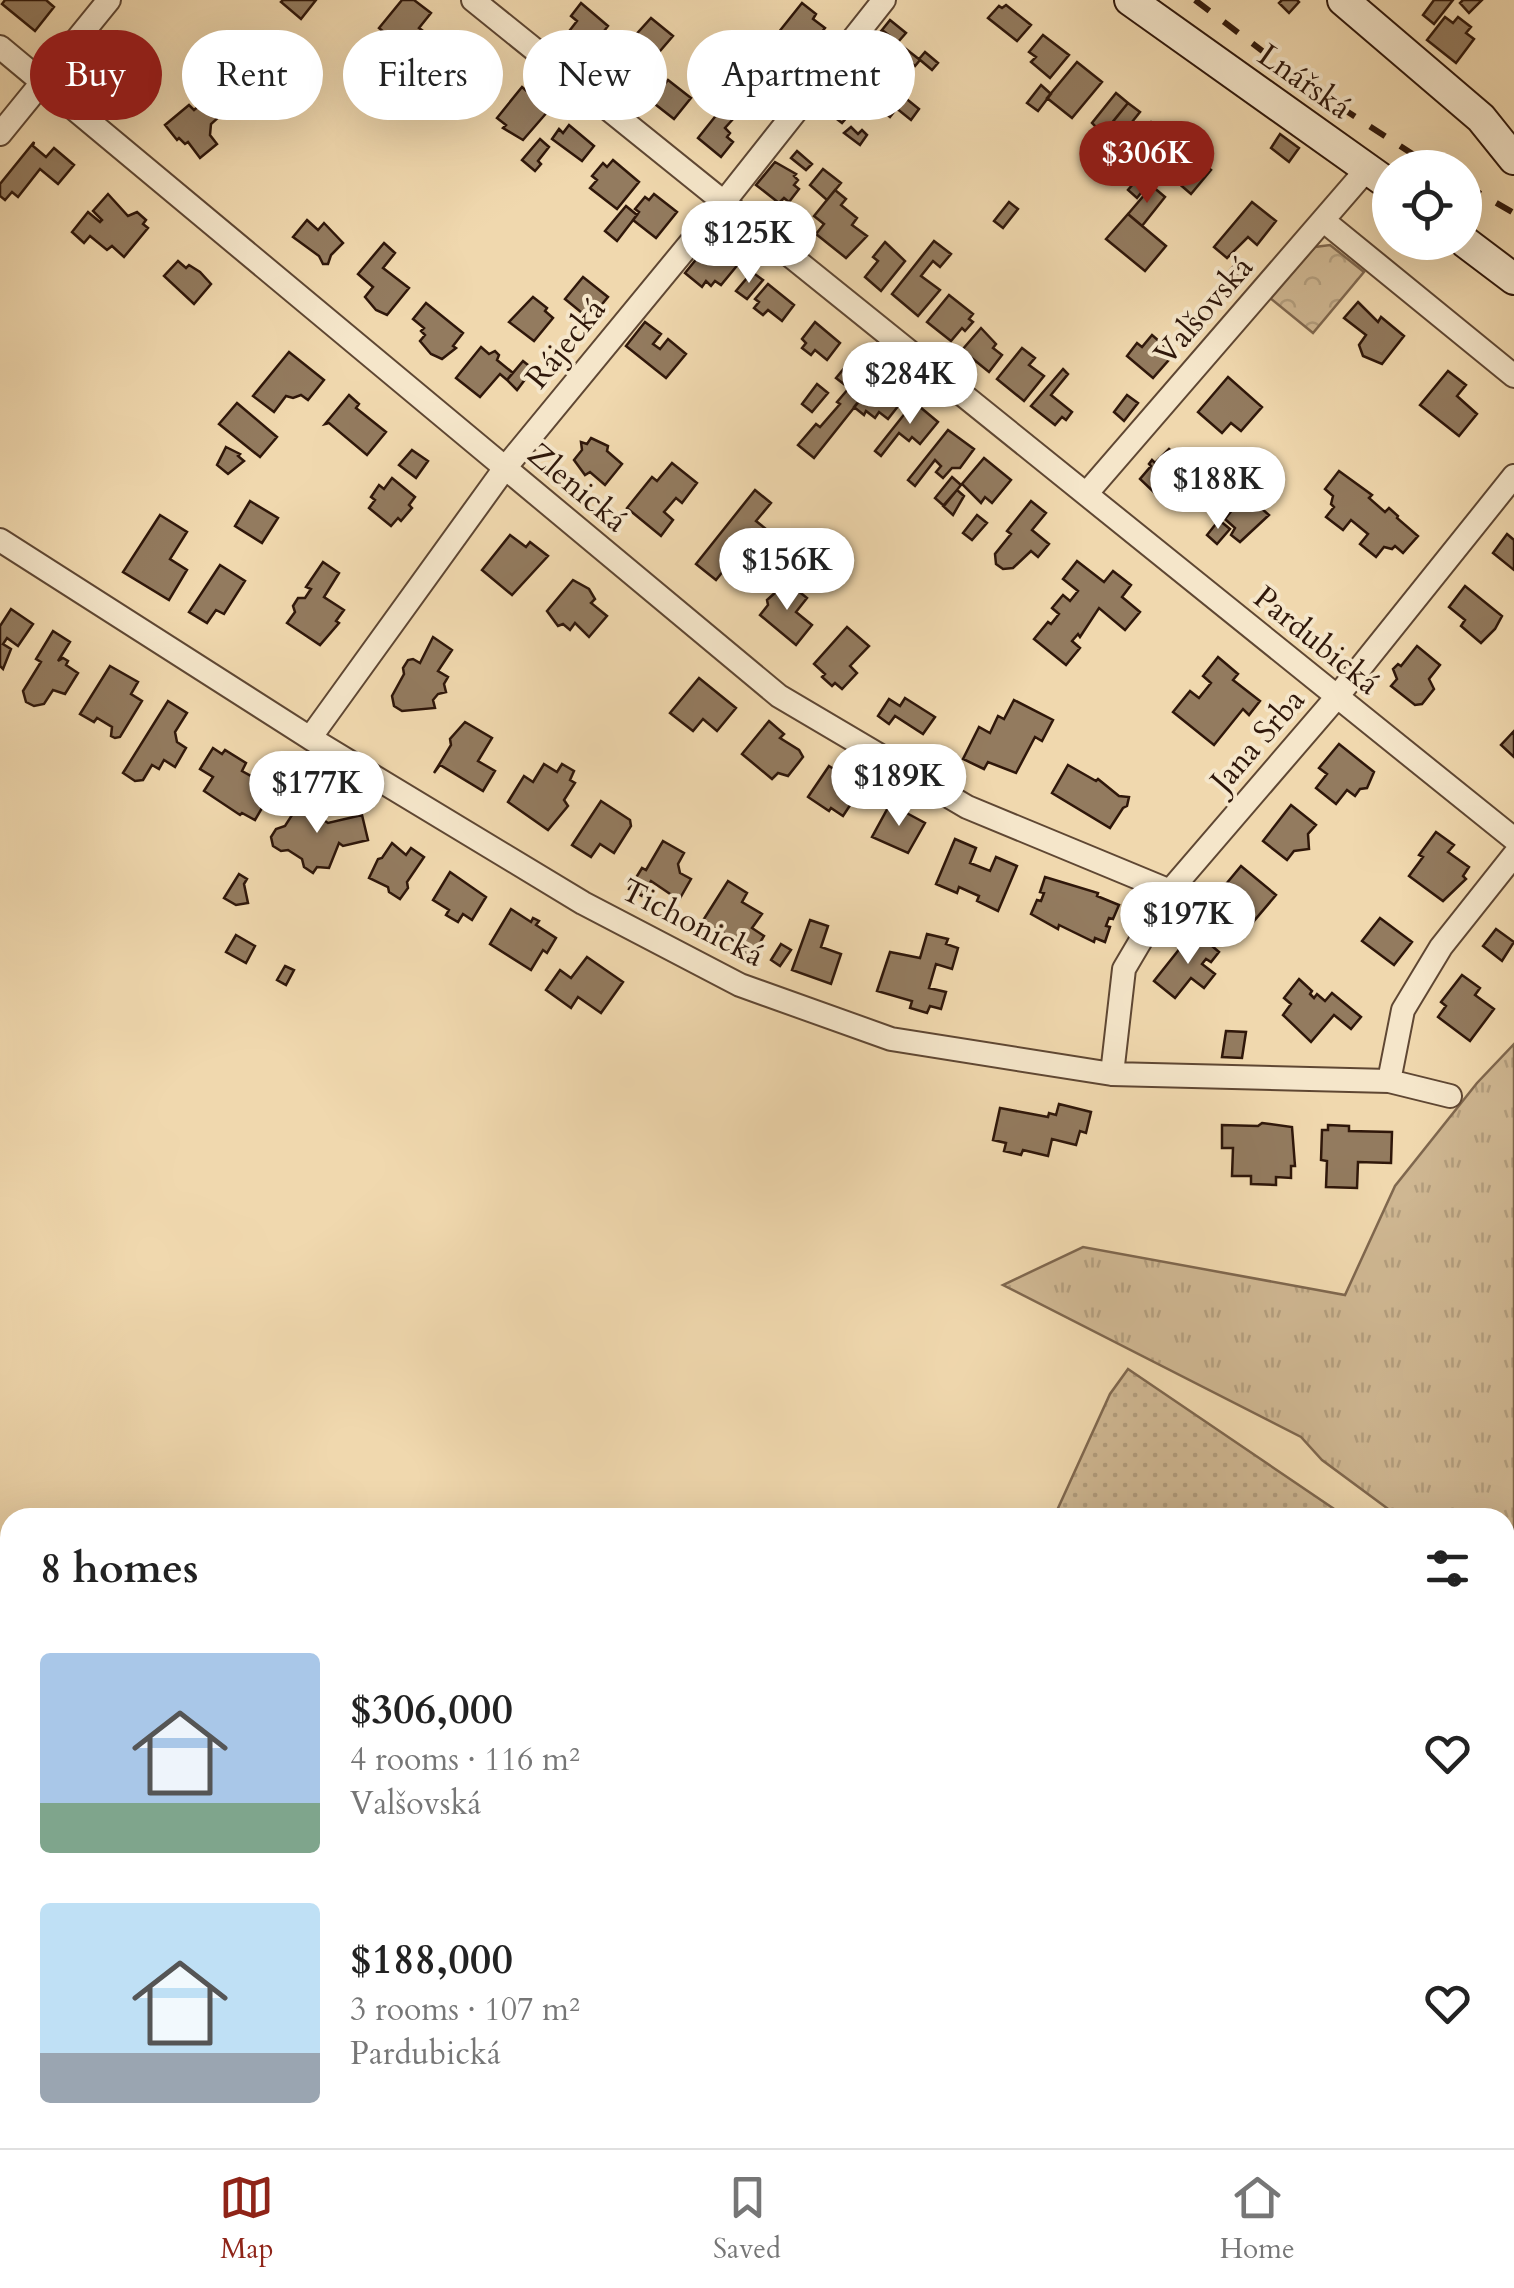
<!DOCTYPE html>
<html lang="en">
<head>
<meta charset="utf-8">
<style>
	body { margin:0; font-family:Cardo,serif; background:#f2f2f2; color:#222; height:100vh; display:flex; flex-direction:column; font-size:38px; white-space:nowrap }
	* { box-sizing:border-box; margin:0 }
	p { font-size:32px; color:#767676 }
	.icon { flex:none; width:55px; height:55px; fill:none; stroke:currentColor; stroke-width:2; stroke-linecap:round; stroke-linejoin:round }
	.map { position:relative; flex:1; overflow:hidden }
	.drawer { position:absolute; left:0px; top:1508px; width:1515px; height:642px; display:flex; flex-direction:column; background:#fff; border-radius:30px 30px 0 0; box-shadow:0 10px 40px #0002 }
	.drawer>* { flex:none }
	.banner { position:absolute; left:30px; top:30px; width:1000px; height:90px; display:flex; gap:20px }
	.fabs { position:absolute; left:1372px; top:150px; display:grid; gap:20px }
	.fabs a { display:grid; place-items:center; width:110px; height:110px; border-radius:50%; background:#fff; box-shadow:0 10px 40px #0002; font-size:50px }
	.price { position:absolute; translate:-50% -85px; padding:0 22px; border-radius:35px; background:#fff; color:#222; font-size:32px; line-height:65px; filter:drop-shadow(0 2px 5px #0008) }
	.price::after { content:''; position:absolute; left:50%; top:60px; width:30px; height:22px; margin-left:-15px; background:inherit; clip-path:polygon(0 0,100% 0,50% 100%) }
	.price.active { background:#8f2418; color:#fff }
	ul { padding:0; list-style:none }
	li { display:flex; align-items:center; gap:30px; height:250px; padding:0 40px }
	li span { display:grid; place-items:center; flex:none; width:280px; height:200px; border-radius:10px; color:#555 }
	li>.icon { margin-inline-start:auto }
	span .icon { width:120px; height:120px; fill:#fffc; stroke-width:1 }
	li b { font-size:42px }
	h2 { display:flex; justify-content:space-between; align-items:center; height:120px; padding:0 40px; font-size:42px }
	.tag { padding:0 35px; border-radius:45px; background:#fff; box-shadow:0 10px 40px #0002; font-size:35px; line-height:90px }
	.tag.active { background:#8f2418; color:#fff }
	.tab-bar { display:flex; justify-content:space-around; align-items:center; height:140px; border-top:2px solid #e0e0e0; background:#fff; font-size:28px; color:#767676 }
	.tab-bar a { display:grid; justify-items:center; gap:5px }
	.tab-bar .active { color:#8f2418 }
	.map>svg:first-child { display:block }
</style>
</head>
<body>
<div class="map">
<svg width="1514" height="2148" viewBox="0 0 1514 2148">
	<defs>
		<pattern id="grass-tufts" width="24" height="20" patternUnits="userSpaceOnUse" patternTransform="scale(2.5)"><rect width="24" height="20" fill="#cfb792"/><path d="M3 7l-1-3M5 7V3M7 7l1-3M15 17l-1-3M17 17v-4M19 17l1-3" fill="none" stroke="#b29d7d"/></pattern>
		<pattern id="forest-crowns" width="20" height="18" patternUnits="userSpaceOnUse" patternTransform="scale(2.5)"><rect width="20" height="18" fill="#cfb792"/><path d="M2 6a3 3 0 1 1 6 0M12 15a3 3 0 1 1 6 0" fill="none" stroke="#b29d7d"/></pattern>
		<pattern id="garden-dots" width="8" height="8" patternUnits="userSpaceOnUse" patternTransform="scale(2.5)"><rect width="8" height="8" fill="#cfb792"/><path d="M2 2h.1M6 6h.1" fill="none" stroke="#b29d7d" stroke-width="1.8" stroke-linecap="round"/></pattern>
	</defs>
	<rect width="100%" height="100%" fill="#f0d8ae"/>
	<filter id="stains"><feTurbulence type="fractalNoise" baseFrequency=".002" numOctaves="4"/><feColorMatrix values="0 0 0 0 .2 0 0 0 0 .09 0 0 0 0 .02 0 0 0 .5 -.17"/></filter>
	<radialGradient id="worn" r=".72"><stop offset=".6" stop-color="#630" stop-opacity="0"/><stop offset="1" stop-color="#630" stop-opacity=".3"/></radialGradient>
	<path fill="url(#grass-tufts)" stroke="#7f674e" stroke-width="2.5" d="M1514 1044V1603L1505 1596V1518L1399 1517 1322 1460 1301 1437 1003 1285 1083 1247 1345 1295 1395 1186 1477 1083Z"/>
	<path fill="url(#forest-crowns)" stroke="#7f674e" stroke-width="2.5" d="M1330 245 1364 272 1313 333 1270 298 1315 247Z
		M0 2088 10 2104V2140H66L85 2148H0Z
		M289 2140H929L932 2148H287Z"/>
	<path fill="url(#garden-dots)" stroke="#7f674e" stroke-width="2.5" d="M1128 1369 1346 1517H1054L1110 1394Z
		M1505 1637 1514 1646V1724L1505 1738Z
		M1035 2140H1490L1499 2148H1073Z"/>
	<path fill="#937b5f" stroke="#2f170a" stroke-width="2.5" d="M5 0H46L54 7 35 31 2 4Z
		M283 0H316L301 19 281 2Z
		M402 0H414L431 13 419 28 426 33 420 41 413 35 403 48 379 28Z
		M1282 0H1297L1299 2 1289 13 1279 3Z
		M1434 0H1453L1434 24 1423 15Z
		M1463 0H1482L1469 13 1460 3Z
		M581 3 608 26 591 48 570 30 577 21 571 16Z
		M802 3 816 14 813 19 825 28 804 54 778 33Z
		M1006 5 1031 25 1017 41 988 18 999 6 1002 8Z
		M1445 17 1453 23 1458 17 1471 27 1466 33 1474 39 1456 63 1427 40Z
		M651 18 673 36 635 80 612 61Z
		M890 20 906 33 898 42 882 30Z
		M882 30 920 60 915 66 900 54 894 61 890 58 879 72 860 56Z
		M1043 35 1069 55 1050 78 1031 62 1036 57 1029 52Z
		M465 41 494 65 474 90 445 67Z
		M925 52 938 63 932 70 919 59Z
		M1077 62 1102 82 1072 118 1047 98Z
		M668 80 691 98 674 119 651 101Z
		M883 80 919 109 911 120 875 91Z
		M840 81 857 96 848 107 853 110 842 123 820 106Z
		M1041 85 1051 94 1038 111 1027 103Z
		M522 87 549 110 523 140 503 128 506 125 497 118Z
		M1116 93 1128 103 1088 152 1082 147 1097 128 1092 123Z
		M882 96 897 108 890 117 875 105Z
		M206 100 220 116 211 124 210 135 217 144 200 158 188 142 185 144 179 138 177 140 165 125 189 105 194 110Z
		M1128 103 1140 112 1120 137 1115 133 1097 154 1091 149Z
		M722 108 734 118 725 128 730 133 727 137 733 142 721 157 698 138Z
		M1151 122 1174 140 1157 161 1134 143 1140 135 1137 133Z
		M569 125 594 146 582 161 552 139 559 129 563 133Z
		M851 127 858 134 862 130 867 135 860 145 844 133Z
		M1280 134 1299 148 1289 162 1271 148Z
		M540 139 549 147 538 161 541 164 535 171 522 160Z
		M34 142 33 146 46 157 54 148 74 165 58 184 40 169 18 197 12 192 5 200 0 196V184Z
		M1122 146 1129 151 1119 163 1113 158Z
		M1194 150 1208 162 1205 165 1211 170 1191 194 1169 175 1188 152 1191 154Z
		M797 151 812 164 806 170 791 158Z
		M613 160 639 182 617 209 590 188 597 180 592 176 603 163 607 167Z
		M775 162 796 174 794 176 798 180 794 185 799 189 789 202 784 198 779 203 756 185Z
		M823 169 841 183 827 200 810 185Z
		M1139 177 1148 184 1137 198 1128 190Z
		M1152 186 1165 197 1142 226 1128 214Z
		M835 190 846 199 841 205 857 218 852 225 867 236 846 258 816 234 824 224 814 216Z
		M108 194 128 216 137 212 146 220 143 224 148 228 124 257 112 246 107 250 90 236 84 243 72 232 88 212 100 222 102 220 93 211Z
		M654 194 677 212 656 238 633 220 639 212 635 209 645 197 649 200Z
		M1009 202 1018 209 1003 228 994 221Z
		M1252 202 1276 221 1257 245 1248 237 1227 258 1214 247Z
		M626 206 637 215 617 241 605 231Z
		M1128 214 1166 246 1145 271 1106 239Z
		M307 220 318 230 324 223 343 243 331 255 328 264H323L319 256 293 237Z
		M712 240 740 262 721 285 715 281 711 286 706 281 702 287 685 273Z
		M934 241 951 254 940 267 933 261 921 276 940 290 918 316 892 294Z
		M885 242 905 261 881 291 865 277 878 261 873 257Z
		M384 243 395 253 383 268 409 288 387 315 376 310 365 297 373 287 358 274Z
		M178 261 186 268 189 265 200 272 211 284 194 304 164 276Z
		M1238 261 1250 271 1237 286 1225 276Z
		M752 272 763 280 747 299 736 291Z
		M583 277 608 297 593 315 590 313 587 317 565 299Z
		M768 284 794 305 782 321 768 310 763 315 754 308 759 302 755 299Z
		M949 295 973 314 969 319 973 322 965 331 962 328 951 341 927 322Z
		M533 297 547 308 545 311 553 318 534 341 509 322Z
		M1358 302 1378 322 1381 317 1404 336 1382 364 1363 356 1359 345 1366 335 1344 318Z
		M426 303 463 333 453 346 456 348 442 359 431 354 420 341 425 335 421 331 424 328 413 319Z
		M645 322 661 334 653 344 660 349 668 339 686 354 666 378 626 346Z
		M815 322 840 343 827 360 815 350 811 355 802 348 806 343 802 339Z
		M981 328 996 344 993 348 1002 355 989 372 962 350Z
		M1152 335 1174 354 1153 378 1127 356 1137 343 1142 347Z
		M481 347 489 354 495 351 499 355 497 360 513 373 507 380 500 374 480 397 456 378Z
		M1022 348 1035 358 1029 365 1044 376 1024 401 997 379Z
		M289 352 324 380 308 400 301 395 293 398 286 396 274 412 253 396Z
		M855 355 880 375 814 458 798 445 816 424 820 427 840 404 837 402 849 388 836 378Z
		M523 361 533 369 517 390 507 380Z
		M1063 369 1068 374 1051 395 1072 412 1066 420 1062 417 1055 425 1031 406Z
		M1448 371 1466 385 1457 396 1477 414 1459 436 1420 405Z
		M880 375 906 396 888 419 879 412 875 418 866 411 864 415 854 407Z
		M1228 377 1262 407 1241 431 1231 423 1222 433 1198 412Z
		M817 384 828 393 812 412 802 404Z
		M349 395 359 404 356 408 386 432 367 455 329 423 325 424Z
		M1127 395 1138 403 1124 421 1114 412Z
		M914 402 938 422 920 444 912 437 909 441 899 433 881 456 875 451Z
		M237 403 277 437 260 457 219 424Z
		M948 430 974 449 960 468H952L943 478 936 472 941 466 935 460 915 486 908 480Z
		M591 438 608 446 607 451 622 464 605 485 590 472 585 475 574 460 582 450 581 442 587 444Z
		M226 447 240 454 238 456 244 461 228 474 217 465Z
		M1169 449 1186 463 1172 482 1175 484 1159 497 1140 479 1151 466 1149 464 1152 460 1155 463Z
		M412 450 428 461 416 478 399 465Z
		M984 458 1011 480 992 503 985 497 981 503 962 484Z
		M672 463 697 483 682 503 676 498 664 512 673 520 661 536 627 508 652 477 657 481Z
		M1339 471 1372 495 1369 498 1385 512 1389 508 1398 516 1397 518 1418 536 1403 553 1395 546 1392 549 1384 547 1376 557 1360 544 1368 534 1351 520 1343 530 1326 517 1334 507 1331 504 1333 496 1325 489Z
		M952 477 961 485 944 506 935 498Z
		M392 478 415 497 409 505 412 508 401 521 398 518 391 526 369 508 375 500 371 497 379 485 384 489Z
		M755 490 771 503 756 521 776 537 767 548 768 554 748 572 732 560 716 580 696 564Z
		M957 490 964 496 953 515 943 506Z
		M1245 494 1269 515 1240 542 1231 535 1235 528 1225 519Z
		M250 501 278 518 262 543 235 526Z
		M1031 501 1046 513 1032 530 1049 544 1038 557 1031 551 1013 568 1003 569 996 564 995 554 1011 534 1007 531Z
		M160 515 187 532 170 559 187 570 169 600 123 572Z
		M977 515 987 523 972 540 963 533Z
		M1219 520 1230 529 1217 544 1207 535Z
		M1507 534 1514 540V570L1493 553Z
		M510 535 526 547 530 542 548 556 512 595 482 570Z
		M1077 561 1104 582 1113 571 1131 585 1122 597 1140 612 1125 630 1099 608 1080 637 1078 634 1072 641 1080 648 1066 665 1034 639 1048 622 1051 624 1059 614 1052 608 1063 595 1070 601 1078 591 1063 579Z
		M323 562 339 573 324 597 344 610 336 621 339 623 320 645 287 623 295 612 293 606 298 598H305L311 589 306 587Z
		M220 565 245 581 224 614 216 610 207 623 189 612Z
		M573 580 589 589 595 599 591 603 607 616 589 637 575 623 570 630 563 624 558 626 547 611Z
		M787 582 807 598 796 612 812 625 796 645 760 615 768 605 767 600Z
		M1465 586 1502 616 1495 629 1481 643 1461 626 1465 620 1449 607Z
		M11 609 33 624 18 646 7 638 3 644 11 649 3 669 0 666V626Z
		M847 627 869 646 850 666 857 673 842 689 835 683 832 686 822 677 825 674 814 664Z
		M53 631 70 642 58 661 63 658 68 661 66 665 78 673 65 694 53 690 44 704 34 706 26 702 23 691 41 662 36 659Z
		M433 637 452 650 438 671 448 677 444 684 446 692 438 694 433 700 435 708 402 711 394 706 392 696 404 674 403 668 408 660 413 659 420 663Z
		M1417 646 1440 665 1429 679 1434 689 1422 704 1415 705 1391 686 1397 679 1393 669 1398 664 1401 666Z
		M1218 657 1238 674 1233 680 1260 701 1249 715 1243 709 1214 745 1173 712 1190 691 1199 698 1211 683 1203 676Z
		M110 666 138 682 131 694 142 701 120 737 115 738 111 736 112 727 97 718 94 722 80 714Z
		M699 678 736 708 717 731 703 719 693 731 670 713Z
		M905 698 935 717 923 734 895 716 889 724 878 716 889 699 900 706Z
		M1014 700 1053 720 1042 741 1035 737 1016 773 988 762 984 769 963 759 979 727 990 733 998 716 1004 719Z
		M168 701 187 713 175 732 177 742 186 748 175 767 164 760 159 769 152 765 143 780 135 781 123 773Z
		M769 721 784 734 780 738 799 750 803 757 788 776 778 773 772 779 742 754Z
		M465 722 492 738 478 761 495 771 483 791 440 765 434 773 451 745 450 739Z
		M1514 731V757L1501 745Z
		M1339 744 1374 772 1367 788 1360 789 1355 796 1347 790 1336 804 1316 788 1327 774 1319 768Z
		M213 748 222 754 225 750 246 763 242 771 260 781 256 787 262 788 269 796 255 820 242 813 240 815 204 791 213 777 200 769Z
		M544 764 557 772 562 764 574 771 570 780 575 783 564 800 568 806 548 830 508 802 524 776 533 782Z
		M1068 765 1096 781 1098 779 1119 796 1129 797 1127 806 1123 808 1110 828 1052 793Z
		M829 766 862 787 843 816 831 808 829 811 808 797Z
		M309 799 316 803V815L328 823 362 815 368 840 343 846 339 843 329 868 317 867 313 873 304 867 302 859 288 850 281 851 273 846 271 837 276 829 285 826 301 801Z
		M601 801 630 820 631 826 614 853 600 844 591 857 572 845Z
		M890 804 925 823 908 853 872 837Z
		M1291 805 1316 825 1308 834 1309 849 1294 851 1287 860 1263 841Z
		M1436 832 1454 845 1448 852 1469 867 1463 876 1466 879 1443 901 1409 876 1423 857 1419 855Z
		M955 839 976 848 970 863 990 871 996 857 1017 866 998 911 977 901 979 896 959 887 957 893 936 884Z
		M663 841 684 853 678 864 680 873 691 879 679 900 651 881 642 896 629 889 642 868 646 870Z
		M392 843 406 855 411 848 424 857 407 882 408 888 400 899 389 892 388 887 369 878 378 859 382 858Z
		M1241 866 1276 895 1237 941 1202 913Z
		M450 872 486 897 472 920 463 914 458 922 446 915 449 910 433 900Z
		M239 874 247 879 244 884 248 903 236 905 224 898Z
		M1045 877 1098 893 1097 896 1119 905 1113 919 1109 918 1106 926 1110 927 1105 942 1095 938 1094 942 1059 925 1058 929 1031 914 1037 900 1041 901 1044 893 1040 892Z
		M728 881 747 893 742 902 762 914 752 928 764 936 752 956 738 948 741 942 702 922Z
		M511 909 531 922 533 918 539 921 536 925 556 938 547 953 543 950 531 970 490 944Z
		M1380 918 1412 942 1394 965 1362 941Z
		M810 920 828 926 821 947 841 954 831 984 792 970Z
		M1496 929 1514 942 1502 961 1483 946Z
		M927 934 948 939 946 944 958 948 952 969 936 964 929 988 946 992 941 1009 930 1006 927 1013 910 1008 912 1001 877 991 890 952 920 958Z
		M1198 934 1219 952 1211 962 1206 959 1202 964 1215 974 1204 988 1191 978 1175 998 1154 981 1181 947 1185 950Z
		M236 935 255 946 246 963 226 952Z
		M781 944 791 950 780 966 771 960Z
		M587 957 623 982 601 1013 578 997 571 1008 546 990 560 970 571 978Z
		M285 966 294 970 286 985 277 980Z
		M1462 975 1480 988 1475 995 1494 1009 1470 1041 1438 1017 1446 1006 1441 1002Z
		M1299 979 1312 991 1310 994 1314 998 1317 994 1325 1001 1332 993 1361 1017 1351 1029 1334 1015 1311 1042 1283 1015 1291 1004 1284 998Z
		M1226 1031 1246 1032 1242 1058 1222 1057Z
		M1059 1104 1091 1112 1086 1133 1080 1131 1076 1145 1052 1139 1048 1156 1023 1150 1021 1155 1004 1151 1006 1143 993 1140 1000 1108 1048 1117 1049 1113 1056 1115Z
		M1262 1123 1292 1127 1295 1166H1291V1178L1276 1177V1185L1251 1184V1176H1232L1233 1148H1222V1125L1258 1126Z
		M1328 1125 1349 1126V1131L1392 1132 1391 1163 1358 1162 1357 1188 1326 1187 1327 1161 1321 1160 1322 1130H1328Z"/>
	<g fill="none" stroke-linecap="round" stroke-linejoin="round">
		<defs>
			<path id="street" d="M473 0 1514 839
				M0 47 779 696 967 807 1170 891
				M0 134 109 0
				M1324 221 1514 376
				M1086 494 1368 168
				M0 540 310 738 583 903 740 985 891 1039 1112 1074 1389 1081 1450 1096
				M310 738 505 468 724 202 884 0
				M1112 1074 1124 969 1170 891 1336 698 1514 476
				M1389 1081 1403 1010 1441 947 1514 855"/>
			<path id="secondary" d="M1130 0 1390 185
				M1343 0 1481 118 1514 159
				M1465 242 1514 279"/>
		</defs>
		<use href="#street" stroke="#5f4733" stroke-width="26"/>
		<use href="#secondary" stroke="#2f170a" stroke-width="34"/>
		<use href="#street" stroke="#f5e6ca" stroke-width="22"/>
		<use href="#secondary" stroke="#f5e6ca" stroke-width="30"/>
		<path stroke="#2f170a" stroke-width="6" stroke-dasharray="18 18" stroke-linecap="butt" d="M1195 0 1314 90 1434 168
			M1465 185 1514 213"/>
	</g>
	<g text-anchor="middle" stroke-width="8" stroke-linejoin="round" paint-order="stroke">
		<g font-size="32" fill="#2f170a" stroke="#f5e6ca">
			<text transform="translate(1305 81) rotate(35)" y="11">Lnářská</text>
			<text transform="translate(1203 310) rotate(-49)" y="11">Valšovská</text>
			<text transform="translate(565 343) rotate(-51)" y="11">Rájecká</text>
			<text transform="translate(578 487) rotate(40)" y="11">Zlenická</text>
			<text transform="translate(1317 640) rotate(39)" y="11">Pardubická</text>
			<text transform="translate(1257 740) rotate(-49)" y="11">Jana Srba</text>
			<text transform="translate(693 922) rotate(27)" y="11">Tichonická</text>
		</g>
	</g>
	<rect width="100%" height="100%" filter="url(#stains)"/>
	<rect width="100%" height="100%" fill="url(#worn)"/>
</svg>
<div class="fabs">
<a><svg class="icon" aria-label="locate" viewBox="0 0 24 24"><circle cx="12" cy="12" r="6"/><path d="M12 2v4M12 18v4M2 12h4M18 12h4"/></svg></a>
</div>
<b class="price active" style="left:1147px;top:206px">$306K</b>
<b class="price" style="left:749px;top:286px">$125K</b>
<b class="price" style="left:910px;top:427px">$284K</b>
<b class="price" style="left:1218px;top:532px">$188K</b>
<b class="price" style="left:787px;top:613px">$156K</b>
<b class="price" style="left:899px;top:829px">$189K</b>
<b class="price" style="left:317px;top:836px">$177K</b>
<b class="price" style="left:1188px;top:967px">$197K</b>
<div class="banner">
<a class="tag active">Buy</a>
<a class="tag">Rent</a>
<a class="tag">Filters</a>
<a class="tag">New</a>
<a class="tag">Apartment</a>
</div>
<section class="drawer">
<h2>8 homes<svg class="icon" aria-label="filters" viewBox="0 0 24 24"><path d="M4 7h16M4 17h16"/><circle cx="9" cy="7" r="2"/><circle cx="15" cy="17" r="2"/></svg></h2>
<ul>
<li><span style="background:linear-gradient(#a9c7e8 75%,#7fa58c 0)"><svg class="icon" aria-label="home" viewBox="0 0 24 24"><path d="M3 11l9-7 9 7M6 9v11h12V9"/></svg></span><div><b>$306,000</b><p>4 rooms · 116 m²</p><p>Valšovská</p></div><svg class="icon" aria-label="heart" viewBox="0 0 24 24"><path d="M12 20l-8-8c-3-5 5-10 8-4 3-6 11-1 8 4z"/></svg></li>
<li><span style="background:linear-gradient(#bfe0f5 75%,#9aa5b1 0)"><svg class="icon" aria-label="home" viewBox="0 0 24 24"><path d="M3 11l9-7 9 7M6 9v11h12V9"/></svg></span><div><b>$188,000</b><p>3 rooms · 107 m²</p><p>Pardubická</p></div><svg class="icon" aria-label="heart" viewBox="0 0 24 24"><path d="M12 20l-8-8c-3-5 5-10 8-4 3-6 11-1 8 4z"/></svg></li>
</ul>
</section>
</div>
<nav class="tab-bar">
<a class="active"><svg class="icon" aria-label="map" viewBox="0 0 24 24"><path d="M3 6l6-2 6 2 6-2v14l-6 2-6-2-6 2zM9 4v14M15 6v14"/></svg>Map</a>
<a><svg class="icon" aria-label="saved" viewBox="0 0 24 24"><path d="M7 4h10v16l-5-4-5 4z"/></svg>Saved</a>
<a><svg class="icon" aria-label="home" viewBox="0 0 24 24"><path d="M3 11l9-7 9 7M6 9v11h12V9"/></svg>Home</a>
</nav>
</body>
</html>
